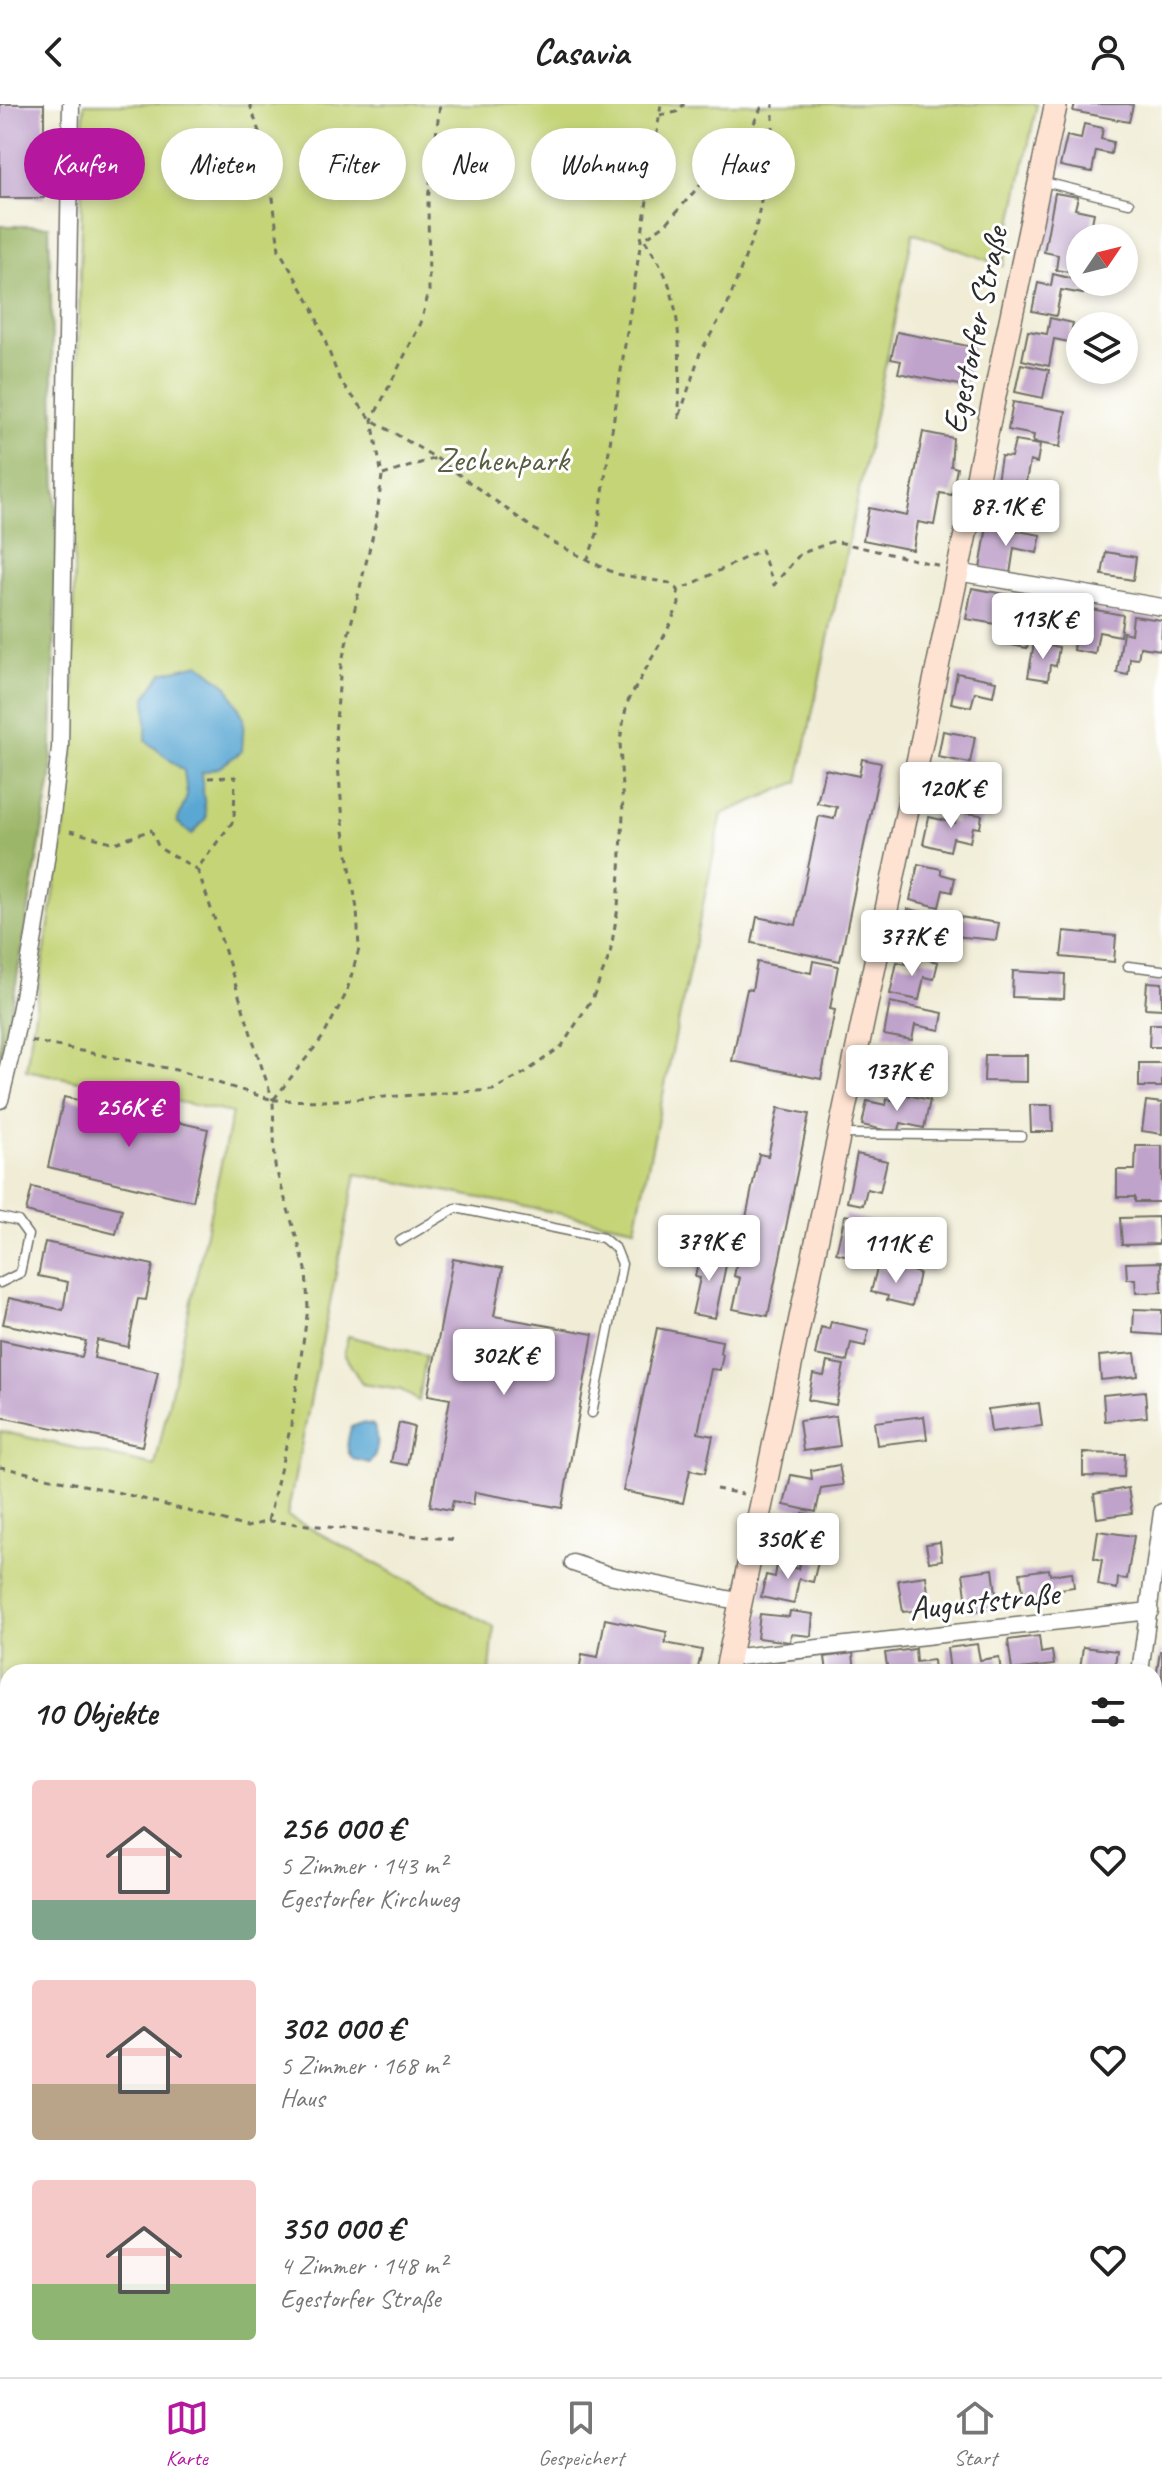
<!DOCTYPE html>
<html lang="de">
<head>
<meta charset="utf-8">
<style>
	body { margin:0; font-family:Caveat,sans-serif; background:#f6f6f6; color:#222; height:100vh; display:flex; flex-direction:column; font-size:30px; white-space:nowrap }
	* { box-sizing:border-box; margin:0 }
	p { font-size:26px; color:#767676 }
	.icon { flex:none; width:44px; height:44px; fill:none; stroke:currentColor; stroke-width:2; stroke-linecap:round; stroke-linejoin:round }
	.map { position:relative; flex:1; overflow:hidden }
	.drawer { position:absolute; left:0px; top:1560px; width:1162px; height:714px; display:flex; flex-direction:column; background:#fff; border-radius:24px 24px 0 0; box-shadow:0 4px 12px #0003 }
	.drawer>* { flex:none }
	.guide { position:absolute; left:24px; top:24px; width:1114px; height:72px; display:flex; gap:16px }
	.needle { width:52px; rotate:55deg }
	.buttons { position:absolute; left:1066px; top:120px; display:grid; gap:16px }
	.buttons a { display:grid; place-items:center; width:72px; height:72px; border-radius:50%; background:#fff; box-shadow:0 4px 12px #0003; font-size:40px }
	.price { position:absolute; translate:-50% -68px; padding:0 18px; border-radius:8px; background:#fff; color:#222; font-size:26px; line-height:52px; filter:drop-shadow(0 2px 4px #0008) }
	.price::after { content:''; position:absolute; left:50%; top:48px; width:24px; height:18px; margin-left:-12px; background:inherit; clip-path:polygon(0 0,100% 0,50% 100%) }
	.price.active { background:#b5179e; color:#fff }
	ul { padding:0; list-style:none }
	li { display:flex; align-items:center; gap:24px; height:200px; padding:0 32px }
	li span { display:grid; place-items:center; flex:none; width:224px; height:160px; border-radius:8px; color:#555 }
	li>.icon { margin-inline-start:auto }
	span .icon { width:96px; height:96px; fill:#fffc; stroke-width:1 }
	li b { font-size:34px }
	h2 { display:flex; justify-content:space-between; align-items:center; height:96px; padding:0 32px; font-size:34px }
	.chip { padding:0 28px; border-radius:36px; background:#fff; box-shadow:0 4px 12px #0003; font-size:28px; line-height:72px }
	.chip.active { background:#b5179e; color:#fff }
	header { display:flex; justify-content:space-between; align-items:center; height:104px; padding:0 32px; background:#fff; font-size:36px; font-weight:800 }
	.menu { display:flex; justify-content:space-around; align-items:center; height:112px; border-top:2px solid #e0e0e0; background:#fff; font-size:22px; color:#767676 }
	.menu a { display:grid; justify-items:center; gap:4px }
	.menu .active { color:#b5179e }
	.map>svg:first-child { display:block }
</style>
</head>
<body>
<header><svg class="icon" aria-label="back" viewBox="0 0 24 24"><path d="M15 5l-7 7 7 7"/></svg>Casavia<svg class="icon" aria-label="person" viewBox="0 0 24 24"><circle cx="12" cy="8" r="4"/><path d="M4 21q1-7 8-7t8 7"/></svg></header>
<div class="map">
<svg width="1162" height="2273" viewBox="0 0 1162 2273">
	<rect width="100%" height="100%" fill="#fff"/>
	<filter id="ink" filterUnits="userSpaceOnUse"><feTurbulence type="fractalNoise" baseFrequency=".0125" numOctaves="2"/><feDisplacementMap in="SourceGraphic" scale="16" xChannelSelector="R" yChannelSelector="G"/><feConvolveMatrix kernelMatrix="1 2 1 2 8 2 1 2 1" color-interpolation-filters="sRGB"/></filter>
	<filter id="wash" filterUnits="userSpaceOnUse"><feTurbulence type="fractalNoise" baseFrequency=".006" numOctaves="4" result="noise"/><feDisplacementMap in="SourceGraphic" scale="32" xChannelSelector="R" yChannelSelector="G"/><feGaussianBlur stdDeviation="1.8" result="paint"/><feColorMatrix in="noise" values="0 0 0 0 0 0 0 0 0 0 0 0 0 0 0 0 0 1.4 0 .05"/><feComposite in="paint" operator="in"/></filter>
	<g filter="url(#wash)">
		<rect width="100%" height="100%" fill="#f0ecd5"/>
		<path fill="#c4d477" stroke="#788051" stroke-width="2" d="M84 0H1037L1003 162 913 129 798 678 722 710 635 1124 356 1070 287 1412 494 1523 490 1568H8V1669L0 1667V1327L155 1362 232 1009 26 966 64 726 74 636V428Z
			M348 1232 426 1251 419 1297 401 1286 362 1280 344 1250Z"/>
		<path fill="#9bb668" stroke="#63704a" stroke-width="2" d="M0 122H49L57 433 51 674 7 933 0 956Z"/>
		<path fill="#5aa7d3" stroke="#42697f" stroke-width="2" d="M199 560 227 582 244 614 242 647 220 663 201 669 206 714 192 731 177 718 187 692 184 667 146 637V593L162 569Z
			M362 1319 373 1321C380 1334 379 1346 370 1359L353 1355C344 1345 348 1336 351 1323Z"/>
		<g id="blocks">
			<path fill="#c0a3cb" d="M0 0H44V94H0Z
				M1075 0H1128L1133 1 1129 18 1073 7Z
				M1084 20 1103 24 1101 35 1113 38 1111 50 1096 47 1092 68 1060 62 1067 32 1081 35Z
				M1055 89 1078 93 1075 105 1094 109 1089 134H1080V170L1056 166 1058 151 1044 148Z
				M1053 170 1085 178 1083 190 1061 186 1056 212 1032 207 1038 179 1051 182Z
				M1050 214 1073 219 1069 238 1054 235 1049 262 1022 256 1028 227 1047 230Z
				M897 228 973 243 965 282 898 269 901 257 891 255Z
				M1021 260 1049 266 1043 294 1015 288Z
				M1013 298 1066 307 1060 343 1033 338 1034 331 1008 326Z
				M923 328 953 334 951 362 957 364 952 391 940 389 934 421 918 418 913 446 863 436 869 404 907 412Z
				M1015 337 1040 341 1037 359 1030 357 1025 382 997 377 1001 352 1011 353Z
				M995 381 1050 391 1045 419 1010 412 1008 425 987 421Z
				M987 422 1041 431 1037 449 1014 444 1010 470 980 465Z
				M1106 448 1136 453 1133 476 1102 471Z
				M972 484 1020 493 1018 505 1034 508 1027 544 996 538 1002 507 999 506 996 520 966 515Z
				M1043 496 1123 511 1120 532 1099 528 1095 550 1073 546 1076 523 1059 520 1056 538 1036 534Z
				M1133 512 1162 516 1161 546 1140 543 1138 555 1130 554 1128 571 1117 569 1123 528 1131 530Z
				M1034 539 1059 543 1056 562 1050 561 1048 576 1028 573Z
				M957 569 996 577 993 592 975 588 971 603 951 599Z
				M943 627 975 633 970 659 938 653Z
				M862 655 881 659 840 857 752 839 757 813 796 821 819 712 834 715 837 703 817 699 825 665 859 672Z
				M937 666 976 673 972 698 954 694 952 706 930 702Z
				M957 708 982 711 980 724 973 723 970 738 953 734 950 747 923 740 929 713 955 719Z
				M918 760 941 765V770L955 774 952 788 943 786 939 803 910 796Z
				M908 805 935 810 937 807 959 809 960 813 999 819 996 836 943 831 941 840 934 839 933 845 901 839Z
				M1064 827 1116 832 1114 858 1061 853Z
				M920 854 938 858 934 875 924 873 919 896 890 890 897 858 918 862Z
				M813 857 838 862 830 905 835 906 821 975 732 957 747 885 752 886 757 858 811 869Z
				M1013 867 1065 870 1064 895 1012 893Z
				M1147 878 1162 879V905L1145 904Z
				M890 898 943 909 940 926 915 921 912 936 884 931Z
				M1150 920H1162V943H1149Z
				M880 944 907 950 908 946 936 952 932 970 906 964 902 981 873 974Z
				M985 951H1027V978L984 977Z
				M1139 959H1162V983H1139Z
				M898 989 930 996 924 1024 901 1019 898 1029 862 1021 867 997 886 1001 887 995 896 997Z
				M64 993 208 1025 193 1097 48 1063Z
				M1146 997 1162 999V1030L1142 1027Z
				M1030 1001H1052L1053 1028H1031Z
				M778 1004 809 1010 768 1212 733 1205 740 1174 734 1172 759 1050 768 1052Z
				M1136 1042H1162V1098H1135V1093H1117V1066H1135Z
				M857 1050 887 1057 880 1088 867 1085 863 1101 847 1098Z
				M32 1083 122 1105 116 1130 26 1108Z
				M845 1111 870 1117 868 1130 875 1132 871 1149 864 1147 862 1155 836 1149Z
				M1158 1113 1159 1140 1122 1141 1120 1114Z
				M45 1138 153 1161 146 1196 138 1195 128 1243 97 1236 94 1254 158 1268 142 1342 0 1313V1236L82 1253 86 1237 3 1220 9 1194 63 1206 68 1178 38 1172Z
				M701 1145 722 1149 720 1160 726 1161 715 1214 692 1210 700 1174 695 1173Z
				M453 1155 503 1164 494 1212 593 1230 562 1404 475 1388 473 1401 453 1397 451 1406 430 1402 450 1295 428 1291Z
				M1161 1158 1162 1188 1136 1189 1135 1175H1127L1126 1159Z
				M896 1163 919 1169 912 1202 887 1196 888 1192 871 1188 877 1164 895 1168Z
				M1134 1205 1162 1206V1231L1133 1229Z
				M831 1218 869 1226 865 1242 851 1239 847 1257 815 1251 821 1223 829 1225Z
				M657 1224 722 1237 720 1249 723 1250 720 1266 711 1265 698 1329 713 1332 705 1369 690 1366 683 1399 623 1387Z
				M1135 1249 1138 1272 1101 1276 1099 1252Z
				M827 1258 844 1261 836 1301 808 1296 813 1270 824 1272Z
				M1145 1287 1147 1313 1105 1317 1103 1291Z
				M1039 1299 1042 1322 991 1328 988 1305Z
				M836 1312 840 1342 803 1347 799 1317Z
				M924 1312 927 1335 877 1341 874 1318Z
				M399 1319 414 1323 407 1361 391 1358Z
				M1083 1349 1125 1350 1124 1373 1083 1372Z
				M839 1361 843 1381 821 1384 816 1408 784 1401 791 1371 812 1375 811 1366Z
				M1128 1384 1132 1409 1097 1414 1094 1390Z
				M803 1409 831 1415 827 1432 809 1427 802 1453 774 1447 781 1416 800 1421Z
				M1098 1427 1134 1432 1127 1475 1118 1474 1117 1485 1098 1481 1102 1456 1094 1454Z
				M940 1438 942 1456 929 1458 926 1440Z
				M801 1454 818 1458 813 1478 799 1475 794 1500 761 1493 766 1471 775 1473 777 1460 799 1465Z
				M993 1465 998 1504 968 1508 963 1469Z
				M1049 1465 1050 1471 1072 1468 1074 1483 1053 1486 1054 1496 1025 1500 1020 1469Z
				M926 1472 930 1505 903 1508 898 1476Z
				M790 1507 813 1510 811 1532 791 1530 790 1538 757 1534 760 1510 789 1513Z
				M605 1515 667 1528 665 1539 702 1546 697 1568H579L582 1550 598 1553Z
				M1039 1532 1041 1549 1052 1547 1054 1561 1012 1566 1008 1536Z
				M977 1540 980 1556 999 1553 1001 1568H950L947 1544Z
				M1083 1543 1117 1547 1114 1568H1092L1080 1565Z
				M915 1545 916 1558 933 1556 934 1568H888L885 1549Z
				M1160 1547H1162V1588L1154 1587Z
				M853 1549 855 1568H827L825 1553Z
				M1154 1629 1162 1631V1653L1154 1651Z
				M5 1821H8V1850L0 1848Z
				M1154 1832 1162 1833V1862L1154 1861Z
				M1154 1875 1162 1876V1902L1154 1901Z
				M1154 1918 1162 1919 1159 1945H1154Z
				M7 1968 8 2004 1 2024 0 1994Z
				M0 2104 8 2106 2 2130 8 2132 5 2155 0 2154Z
				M10 2266H41L40 2273H9Z
				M63 2266H92L91 2273H62Z
				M397 2266H427L428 2273H399Z
				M601 2266H631L629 2273H600Z
				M991 2266H1022L1021 2273H996L997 2270 991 2269Z"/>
		</g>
	</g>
	<g filter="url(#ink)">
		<use href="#blocks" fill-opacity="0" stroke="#706f66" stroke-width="2"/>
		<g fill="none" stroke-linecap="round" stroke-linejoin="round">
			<defs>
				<path id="service" d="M1040 77 1129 99
					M1128 862 1162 866
					M840 1030 1021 1032
					M0 1113 18 1117 28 1131 20 1169 0 1179
					M400 1137 456 1104 603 1134 616 1145 622 1160 592 1309"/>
				<path id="minor" d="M957 468 1162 503
					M0 996C29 881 47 762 60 644L71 0
					M573 1459 609 1471 742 1498
					M729 1554 1150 1507
					M1140 1568 1162 1408
					M0 1790 8 1792
					M0 2046 8 2049
					M0 2078 8 2080
					M1040 2273 1041 2266"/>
				<path id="secondary" d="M726 1568 1056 0
					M578 2273 580 2266"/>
			</defs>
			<use href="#service" stroke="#706f66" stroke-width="11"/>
			<use href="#minor" stroke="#706f66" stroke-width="19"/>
			<use href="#secondary" stroke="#706f66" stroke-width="25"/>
			<path stroke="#706f66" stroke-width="3" stroke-dasharray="6 6" stroke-linecap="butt" d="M250 0 269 59 279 146 312 202 340 277 372 316 436 354 552 438 616 470 669 479 678 486
				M660 11 677 8 684 0
				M680 311 700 249 727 202 756 124 773 31V0
				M679 315C679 272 683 226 670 184 665 166 654 151 644 135L666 120 754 19 763 0
				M383 371 436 354
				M587 457 597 430C617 286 641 143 661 0
				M208 674 235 673 234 716 197 765C225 841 246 919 273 996
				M70 727 115 739 151 726 159 744 197 765
				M31 937 176 966 273 996 275 1062 306 1165 308 1205 291 1321 268 1417
				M274 995 323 933 346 890 359 845 357 805 344 727 335 629 341 561 376 418 382 372 372 316 421 219 429 187 428 96 440 0
				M273 996 322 997 493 986 526 968 562 942 593 893 610 850 618 804 623 711 620 636 627 599 667 527 679 500 678 487 761 446 774 481 800 450 834 437 941 462
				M0 1363 125 1390 247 1423 268 1417 458 1436
				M716 1385 743 1390"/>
			<use href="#service" stroke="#fff" stroke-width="8"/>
			<use href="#minor" stroke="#fff" stroke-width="16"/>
			<use href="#secondary" stroke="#fee3d2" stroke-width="22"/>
		</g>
	</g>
	<g text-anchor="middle" stroke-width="6" stroke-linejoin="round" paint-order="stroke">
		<g font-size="34" fill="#2b2b2b" stroke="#fff">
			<text transform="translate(974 226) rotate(-78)" y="12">Egestorfer Straße</text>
			<text transform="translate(984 1496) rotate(-6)" y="12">Auguststraße</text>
		</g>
		<g font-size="34" fill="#595e42" stroke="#fff">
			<text x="502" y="367">Zechenpark</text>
		</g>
	</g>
</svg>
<div class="buttons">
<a><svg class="needle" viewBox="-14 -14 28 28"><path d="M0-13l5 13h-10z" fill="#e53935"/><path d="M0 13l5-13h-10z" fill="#767676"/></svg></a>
<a><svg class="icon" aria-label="layers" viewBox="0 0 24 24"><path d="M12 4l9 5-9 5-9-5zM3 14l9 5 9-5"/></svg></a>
</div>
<b class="price" style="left:1006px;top:444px">87.1K €</b>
<b class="price" style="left:1043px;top:557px">113K €</b>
<b class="price" style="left:951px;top:726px">120K €</b>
<b class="price" style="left:912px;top:874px">377K €</b>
<b class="price" style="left:897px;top:1009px">137K €</b>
<b class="price active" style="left:129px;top:1045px">256K €</b>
<b class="price" style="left:709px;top:1179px">379K €</b>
<b class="price" style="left:896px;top:1181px">111K €</b>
<b class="price" style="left:504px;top:1293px">302K €</b>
<b class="price" style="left:788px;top:1477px">350K €</b>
<div class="guide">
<a class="chip active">Kaufen</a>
<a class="chip">Mieten</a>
<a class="chip">Filter</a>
<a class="chip">Neu</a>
<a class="chip">Wohnung</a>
<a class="chip">Haus</a>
</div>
<section class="drawer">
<h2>10 Objekte<svg class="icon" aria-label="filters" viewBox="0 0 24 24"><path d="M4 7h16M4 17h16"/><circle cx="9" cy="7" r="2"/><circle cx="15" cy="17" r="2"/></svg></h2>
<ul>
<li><span style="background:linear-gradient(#f6c9c9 75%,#7fa58c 0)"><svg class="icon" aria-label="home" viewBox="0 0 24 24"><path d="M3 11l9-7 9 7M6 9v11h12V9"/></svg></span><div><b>256 000 €</b><p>5 Zimmer · 143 m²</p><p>Egestorfer Kirchweg</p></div><svg class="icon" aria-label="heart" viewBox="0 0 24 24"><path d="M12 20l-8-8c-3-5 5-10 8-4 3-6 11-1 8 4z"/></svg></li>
<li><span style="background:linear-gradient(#f6c9c9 65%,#b9a48a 0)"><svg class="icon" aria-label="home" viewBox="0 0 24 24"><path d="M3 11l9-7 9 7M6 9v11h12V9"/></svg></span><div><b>302 000 €</b><p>5 Zimmer · 168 m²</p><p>Haus</p></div><svg class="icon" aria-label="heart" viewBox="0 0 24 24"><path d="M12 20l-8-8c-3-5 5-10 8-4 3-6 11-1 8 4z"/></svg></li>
<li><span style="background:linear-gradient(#f6c9c9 65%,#8fb573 0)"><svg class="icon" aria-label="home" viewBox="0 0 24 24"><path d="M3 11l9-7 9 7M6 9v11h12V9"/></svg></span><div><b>350 000 €</b><p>4 Zimmer · 148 m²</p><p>Egestorfer Straße</p></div><svg class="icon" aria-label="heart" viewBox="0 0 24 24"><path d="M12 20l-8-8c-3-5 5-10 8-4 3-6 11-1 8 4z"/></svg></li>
</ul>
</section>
</div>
<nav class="menu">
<a class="active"><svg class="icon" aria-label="map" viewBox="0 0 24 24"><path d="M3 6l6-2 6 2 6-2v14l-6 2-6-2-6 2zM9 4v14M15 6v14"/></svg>Karte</a>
<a><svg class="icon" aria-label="saved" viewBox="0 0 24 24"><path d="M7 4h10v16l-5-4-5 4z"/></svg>Gespeichert</a>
<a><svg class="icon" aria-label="home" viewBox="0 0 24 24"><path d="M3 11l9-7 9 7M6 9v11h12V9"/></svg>Start</a>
</nav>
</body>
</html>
